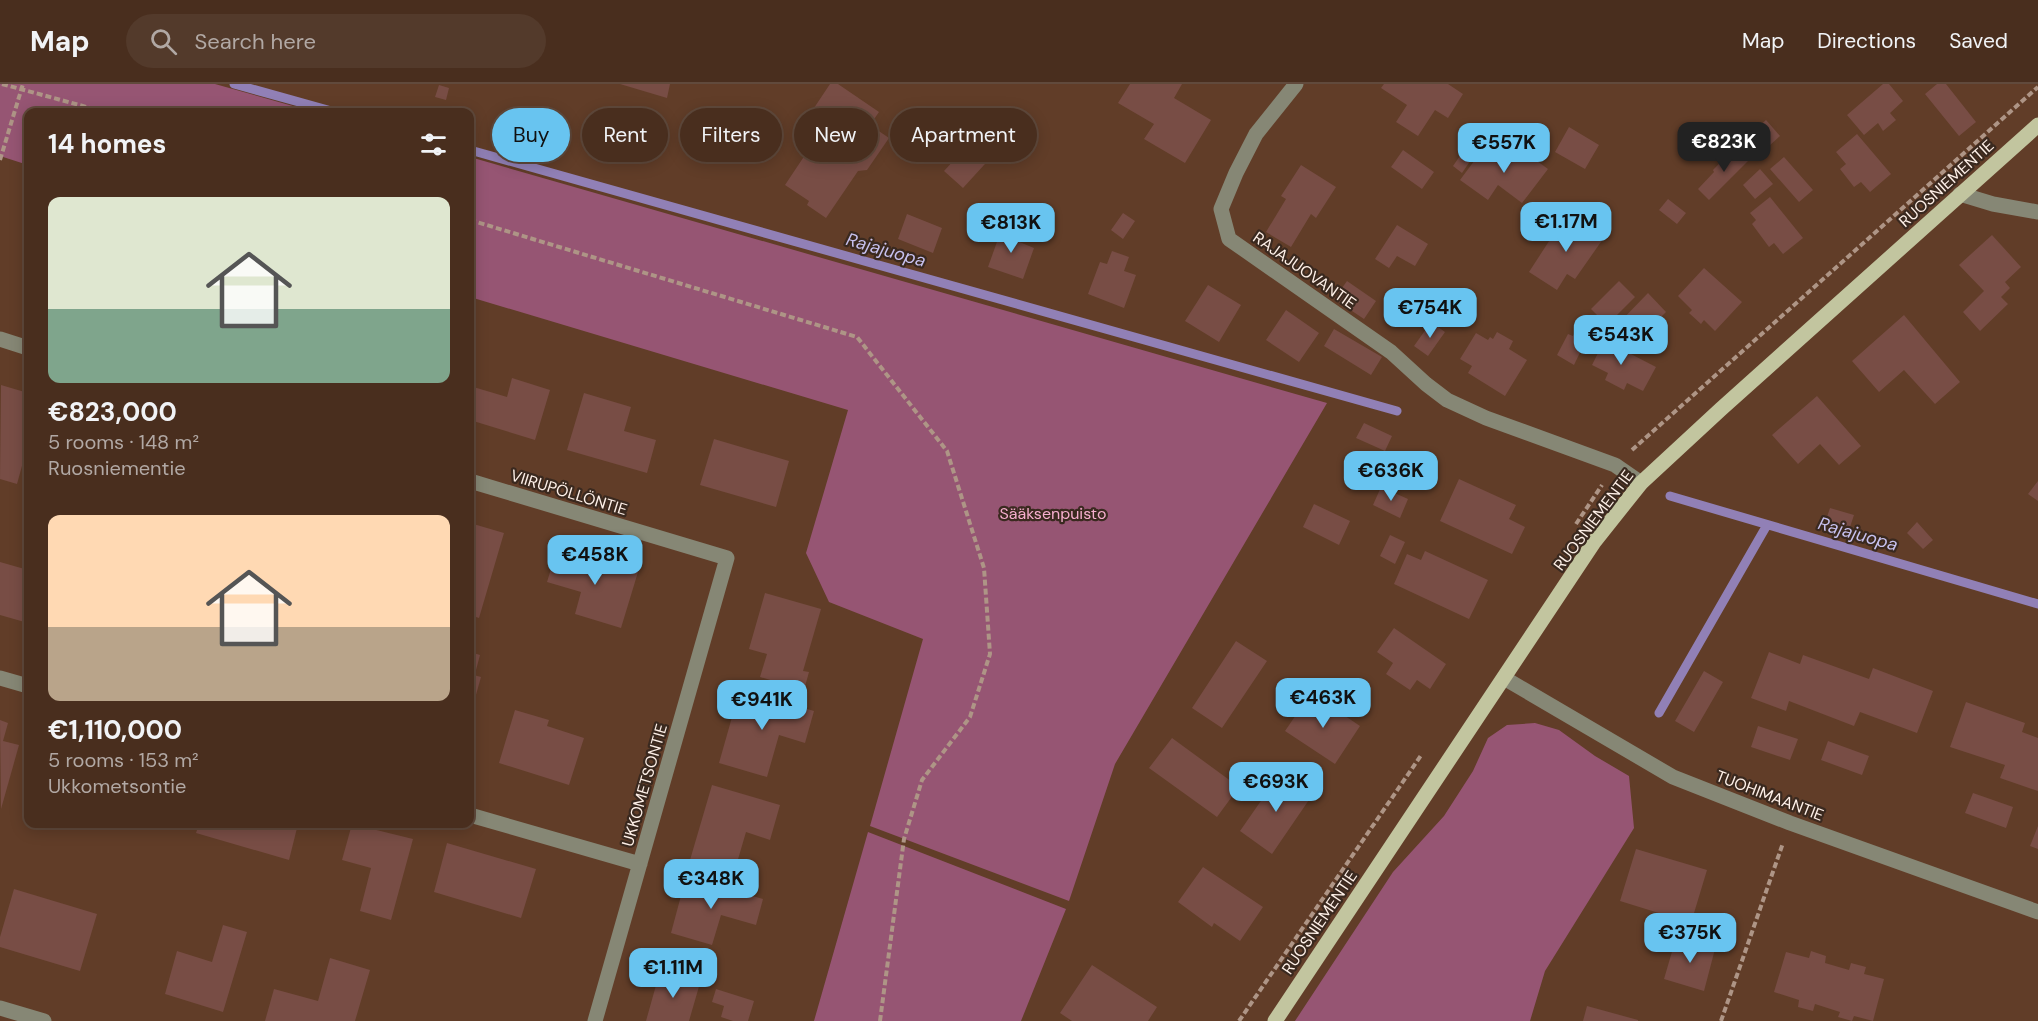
<!DOCTYPE html>
<html lang="en">
<head>
<meta charset="utf-8">
<style>
	body { margin:0; font-family:"DM Sans",sans-serif; background:#533a2b; color:#f1f3f6; height:100vh; display:flex; flex-direction:column; font-size:22px; white-space:nowrap }
	* { box-sizing:border-box; margin:0 }
	p { font-size:20px; color:#b1a8a4 }
	.icon { flex:none; width:33px; height:33px; fill:none; stroke:currentColor; stroke-width:2; stroke-linecap:round; stroke-linejoin:round }
	.map { position:relative; flex:1; overflow:hidden }
	.panel { position:absolute; left:24px; top:24px; width:450px; height:720px; display:flex; flex-direction:column; background:#492e1e; border-radius:12px; box-shadow:0 3px 15px #0003,0 0 0 2px #614a3c }
	.panel>* { flex:none }
	.top-card { position:absolute; left:492px; top:24px; width:570px; height:54px; display:flex; gap:12px }
	.price { position:absolute; translate:-50% -51px; padding:0 14px; border-radius:12px; background:#68c4f0; color:#111; font-size:20px; line-height:39px; filter:drop-shadow(0 2px 3px #0008) }
	.price::after { content:''; position:absolute; left:50%; top:36px; width:18px; height:14px; margin-left:-9px; background:inherit; clip-path:polygon(0 0,100% 0,50% 100%) }
	.price.selected { background:#222; color:#fff }
	ul { padding:0; list-style:none }
	li { display:grid; align-content:center; gap:12px; height:318px; padding:0 24px }
	li span { display:grid; place-items:center; height:186px; border-radius:12px; color:#555 }
	li>.icon { margin-inline-start:auto }
	span .icon { width:108px; height:108px; fill:#fffc; stroke-width:1 }
	li b { font-size:26px }
	h2 { display:flex; justify-content:space-between; align-items:center; height:72px; padding:0 24px; font-size:26px }
	.chip { padding:0 21px; border-radius:27px; background:#492e1e; box-shadow:0 3px 15px #0003,0 0 0 2px #614a3c; font-size:21px; line-height:54px }
	.chip.selected { background:#68c4f0; color:#111 }
	header { display:flex; align-items:center; gap:36px; box-sizing:border-box; height:84px; padding:0 30px; background:#492e1e; border-bottom:2px solid #614a3c }
	header strong { font-size:28px }
	nav { display:flex; gap:33px; margin-inline-start:auto; font-size:21px }
	.search { width:420px; height:54px; background:#533a2b; display:flex; align-items:center; gap:15px; box-sizing:border-box; padding:0 21px; border-radius:33px; color:#b1a8a4; font-size:22px }
	.map>svg:first-child { display:block }
</style>
</head>
<body>
<header>
<strong>Map</strong>
<div class="search"><svg class="icon" aria-label="search" viewBox="0 0 24 24"><circle cx="10" cy="10" r="6"/><path d="M15 15l6 6"/></svg>Search here</div>
<nav><a>Map</a><a>Directions</a><a>Saved</a></nav>
</header>
<div class="map">
<svg width="2038" height="937" viewBox="0 0 2038 937">
	<rect width="100%" height="100%" fill="#613d28"/>
	<path fill="#965573" d="M0 0H215L314 28H28V81L0 72Z
		M470 73 1327 319 1115 680 1069 817 870 742 923 555 829 518 806 469 848 326 470 213Z
		M1535 639 1559 646 1595 672 1629 692 1634 744 1545 887 1530 937H1295L1393 788 1444 732 1473 687 1488 654 1507 641Z
		M868 748 1066 825 1021 937H814Z"/>
	<g fill="none" stroke-linecap="round" stroke-linejoin="round">
		<path stroke="#9180b6" stroke-width="9" d="M234 0 335 28
			M470 66 1397 327
			M1670 412 2038 520
			M1659 629 1767 441"/>
	</g>
	<path fill="#784d45" d="M620 0H670L667 14Z
		M830 0H838L879 28 870 41 889 54 867 86 858 87 826 134 807 121 809 117 785 101 815 56 819 59 830 40 812 27Z
		M1130 0H1182L1174 14 1211 36 1185 79 1144 55 1154 40 1118 19Z
		M1384 0H1448L1463 10 1448 34 1435 26 1418 52 1396 38 1407 21 1381 4Z
		M1883 0H1889L1903 17 1890 29 1896 36 1883 47 1878 39 1864 51 1847 31Z
		M1937 0H1946L1976 38 1959 52 1925 10Z
		M439 1 449 4 446 16 435 13Z
		M1766 36 1780 52 1758 72 1744 56Z
		M1569 43 1599 61 1585 85 1555 68Z
		M1857 50 1891 90 1870 108 1861 98 1854 103 1840 85 1846 80 1836 68Z
		M976 52 995 69 963 104 944 87Z
		M1486 61 1508 77 1518 63 1548 85 1522 119 1498 101 1488 116 1460 96Z
		M1736 62 1749 76 1709 116 1698 105 1714 88 1713 86Z
		M1403 66 1434 88 1422 105 1391 83Z
		M1464 66 1473 73 1462 89 1453 82Z
		M1784 73 1813 106 1799 118 1770 85Z
		M1301 81 1336 103 1316 134 1311 130 1291 163 1266 148 1286 115 1281 112Z
		M1760 85 1773 100 1755 115 1743 101Z
		M1770 113 1803 154 1783 170 1774 159 1769 163 1752 140 1756 136 1750 129Z
		M1668 115 1686 129 1677 140 1659 126Z
		M1123 129 1135 137 1123 155 1111 146Z
		M907 130 942 144 933 169 898 155Z
		M1566 131 1603 155 1575 195 1567 190 1557 206 1529 188Z
		M1003 141 1020 148 1017 157 1034 164 1023 195 988 183Z
		M1397 141 1428 160 1415 182 1397 172 1389 184 1375 175Z
		M1992 151 2021 183 2005 198 2010 204 2001 213 2008 220 1980 247 1963 228 1984 207 1959 181Z
		M1112 167 1129 173 1124 187 1136 191 1124 224 1088 210 1100 178 1107 180Z
		M1704 184 1742 218 1715 247 1704 236 1701 240 1689 229 1692 226 1678 212Z
		M1347 197 1376 217 1364 235 1334 215Z
		M1619 197 1635 213 1607 241 1591 225Z
		M1208 201 1241 221 1219 258 1185 237Z
		M1648 209 1666 228 1635 259 1617 241Z
		M1286 226 1319 249 1299 278 1266 256Z
		M1904 231 1960 298 1935 320 1904 286 1879 308 1852 277Z
		M1431 238 1445 248 1428 272 1414 262Z
		M1577 244 1589 250 1574 281 1557 271 1568 250 1573 252Z
		M1334 245 1382 273 1371 291 1324 262Z
		M1497 248 1513 257 1509 265 1527 276 1505 312 1468 289 1472 282 1460 275 1476 249 1488 256 1490 253 1493 255Z
		M1596 252 1656 283 1643 307 1627 299 1624 306 1605 296 1608 289 1592 281 1598 269 1591 265Z
		M512 294 550 306 535 356 470 336V302L507 313Z
		M1 301 28 309V360L17 400 0 395Z
		M584 309 631 323 624 347 656 356 647 389 567 366Z
		M1817 312 1861 362 1839 381 1820 360 1798 380 1772 351Z
		M1364 339 1392 352 1385 367 1356 354Z
		M714 355 789 377 776 423 700 401Z
		M1459 395 1516 421 1509 435 1525 443 1512 470 1440 437Z
		M2038 397V417L2028 410Z
		M1381 403 1408 415 1400 434 1373 421Z
		M1314 420 1350 437 1339 461 1303 443Z
		M1830 424 1854 431 1849 446 1825 439Z
		M1917 438 1933 456 1923 465 1907 449Z
		M470 439 504 449 479 534 470 531Z
		M1390 451 1405 458 1395 480 1380 472Z
		M557 465 638 488 621 544 575 530 581 508 547 498Z
		M1425 467 1488 496 1469 535 1394 500 1407 470 1421 476Z
		M0 478 28 486V539L0 531Z
		M765 509 821 525 803 587 809 588 804 606 760 593 767 570 749 565Z
		M1394 544 1446 580 1430 605 1417 596 1410 606 1386 590 1393 579 1377 568Z
		M1236 557 1267 577 1222 644 1192 624Z
		M470 568 480 571 476 586 470 584Z
		M1769 568 1800 580 1803 571 1869 595 1873 584 1933 607 1917 649 1860 628 1854 642 1789 617 1786 627 1751 614Z
		M1704 587 1723 598 1694 648 1675 637Z
		M470 590 481 593 472 625 470 624Z
		M740 605 814 627 805 659 779 651 767 693 719 679Z
		M1311 609 1360 642 1335 680 1285 647Z
		M1966 618 2025 639 2022 648 2038 654V707L2000 694 2005 681 1950 663Z
		M515 626 549 636 547 642 584 654 569 701 499 679Z
		M0 636 8 639 3 657 19 661 1 725Z
		M1758 642 1798 655 1790 676 1751 663Z
		M1172 654 1239 703 1217 733 1149 684Z
		M1828 657 1869 672 1862 691 1821 676Z
		M1281 688 1313 710 1272 770 1240 747Z
		M712 701 780 721 770 756 746 748 734 789 690 776Z
		M1973 709 2013 723 2006 744 1965 729Z
		M199 740H298L289 776 196 749Z
		M352 740 413 755 391 836 360 827 371 784 342 776Z
		M2038 742V765L2030 762Z
		M447 759 536 785 521 834 434 808Z
		M1636 765 1707 786 1691 839 1620 817Z
		M1203 783 1263 823 1240 857 1214 839 1212 843 1178 818Z
		M686 793 763 815 756 841 721 831 712 861 671 849Z
		M14 805 97 830 80 887 0 863V853Z
		M223 841 247 848 223 928 165 910 177 867 212 878Z
		M1676 854 1715 865 1704 907 1664 895Z
		M1811 867 1826 872 1825 879 1849 886 1851 879 1866 883 1864 890 1884 895 1873 937 1854 932 1852 937 1838 933 1840 928 1815 920 1813 927 1798 923 1799 916 1774 908 1786 868 1809 874Z
		M330 874 370 886 355 937H265L274 905 318 917Z
		M1092 881 1157 923 1148 937H1072L1060 929Z
		M660 887 700 899 689 937H646Z
		M716 905 754 917 748 937H733L721 933 724 922 712 918Z
		M1587 922 1638 936V937H1583Z"/>
	<g fill="none" stroke-linecap="round" stroke-linejoin="round">
		<path stroke="#ae9586" stroke-width="4" stroke-dasharray="6 3" stroke-linecap="butt" d="M2 0 105 28
			M0 76 23 0
			M470 136 857 253 947 367 984 484 990 570 970 633 922 696 904 755 880 937
			M1632 366 2038 3
			M1576 440 1602 401
			M1239 937 1422 670
			M1721 937 1783 759"/>
		<path stroke="#868775" stroke-width="15" d="M1296 0 1256 50 1236 89 1221 125 1229 155 1391 268 1426 300 1447 316 1486 334 1615 381 1641 399
			M1960 110 1993 120 2038 128
			M0 255 28 264
			M470 397 727 474 595 937
			M0 594 28 602
			M1504 594 1673 693 1790 739 2038 828
			M470 731 640 780
			M0 924 44 937"/>
		<path stroke="#c2c59f" stroke-width="15" d="M1275 937 1594 458 1641 399 1721 325 2038 41"/>
	</g>
	<g text-anchor="middle" stroke-width="4.5" stroke-linejoin="round" paint-order="stroke">
		<g font-size="16" fill="#fef0e8" stroke="#3a291f">
			<text transform="translate(1946 99) rotate(-42)" y="6">RUOSNIEMENTIE</text>
			<text transform="translate(1305 186) rotate(35)" y="6">RAJAJUOVANTIE</text>
			<text transform="translate(569 408) rotate(17)" y="6">VIIRUPÖLLÖNTIE</text>
			<text transform="translate(1593 436) rotate(-53)" y="6">RUOSNIEMENTIE</text>
			<text transform="translate(644 701) rotate(-74)" y="6">UKKOMETSONTIE</text>
			<text transform="translate(1770 711) rotate(21)" y="6">TUOHIMAANTIE</text>
			<text transform="translate(1319 838) rotate(-56)" y="6">RUOSNIEMENTIE</text>
		</g>
		<g font-size="16" fill="#f6aece" stroke="#3a291f">
			<text x="1053" y="435">Sääksenpuisto</text>
		</g>
		<g font-size="18" font-style="italic" fill="#c7c1ee" stroke="#3a291f">
			<text transform="translate(886 166) rotate(16)" y="6">Rajajuopa</text>
			<text transform="translate(1858 450) rotate(16)" y="6">Rajajuopa</text>
		</g>
	</g>
</svg>
<b class="price selected" style="left:1724px;top:89px">€823K</b>
<b class="price" style="left:1504px;top:90px">€557K</b>
<b class="price" style="left:1566px;top:169px">€1.17M</b>
<b class="price" style="left:1011px;top:170px">€813K</b>
<b class="price" style="left:1430px;top:255px">€754K</b>
<b class="price" style="left:1621px;top:282px">€543K</b>
<b class="price" style="left:1391px;top:418px">€636K</b>
<b class="price" style="left:595px;top:502px">€458K</b>
<b class="price" style="left:1323px;top:645px">€463K</b>
<b class="price" style="left:762px;top:647px">€941K</b>
<b class="price" style="left:1276px;top:729px">€693K</b>
<b class="price" style="left:711px;top:826px">€348K</b>
<b class="price" style="left:1690px;top:880px">€375K</b>
<b class="price" style="left:673px;top:915px">€1.11M</b>
<div class="top-card">
<a class="chip selected">Buy</a>
<a class="chip">Rent</a>
<a class="chip">Filters</a>
<a class="chip">New</a>
<a class="chip">Apartment</a>
</div>
<section class="panel">
<h2>14 homes<svg class="icon" aria-label="filters" viewBox="0 0 24 24"><path d="M4 7h16M4 17h16"/><circle cx="9" cy="7" r="2"/><circle cx="15" cy="17" r="2"/></svg></h2>
<ul>
<li><span style="background:linear-gradient(#dfe7d0 60%,#7fa58c 0)"><svg class="icon" aria-label="home" viewBox="0 0 24 24"><path d="M3 11l9-7 9 7M6 9v11h12V9"/></svg></span><div><b>€823,000</b><p>5 rooms · 148 m²</p><p>Ruosniementie</p></div></li>
<li><span style="background:linear-gradient(#ffd9b3 60%,#b9a48a 0)"><svg class="icon" aria-label="home" viewBox="0 0 24 24"><path d="M3 11l9-7 9 7M6 9v11h12V9"/></svg></span><div><b>€1,110,000</b><p>5 rooms · 153 m²</p><p>Ukkometsontie</p></div></li>
</ul>
</section>
</div>
</body>
</html>
